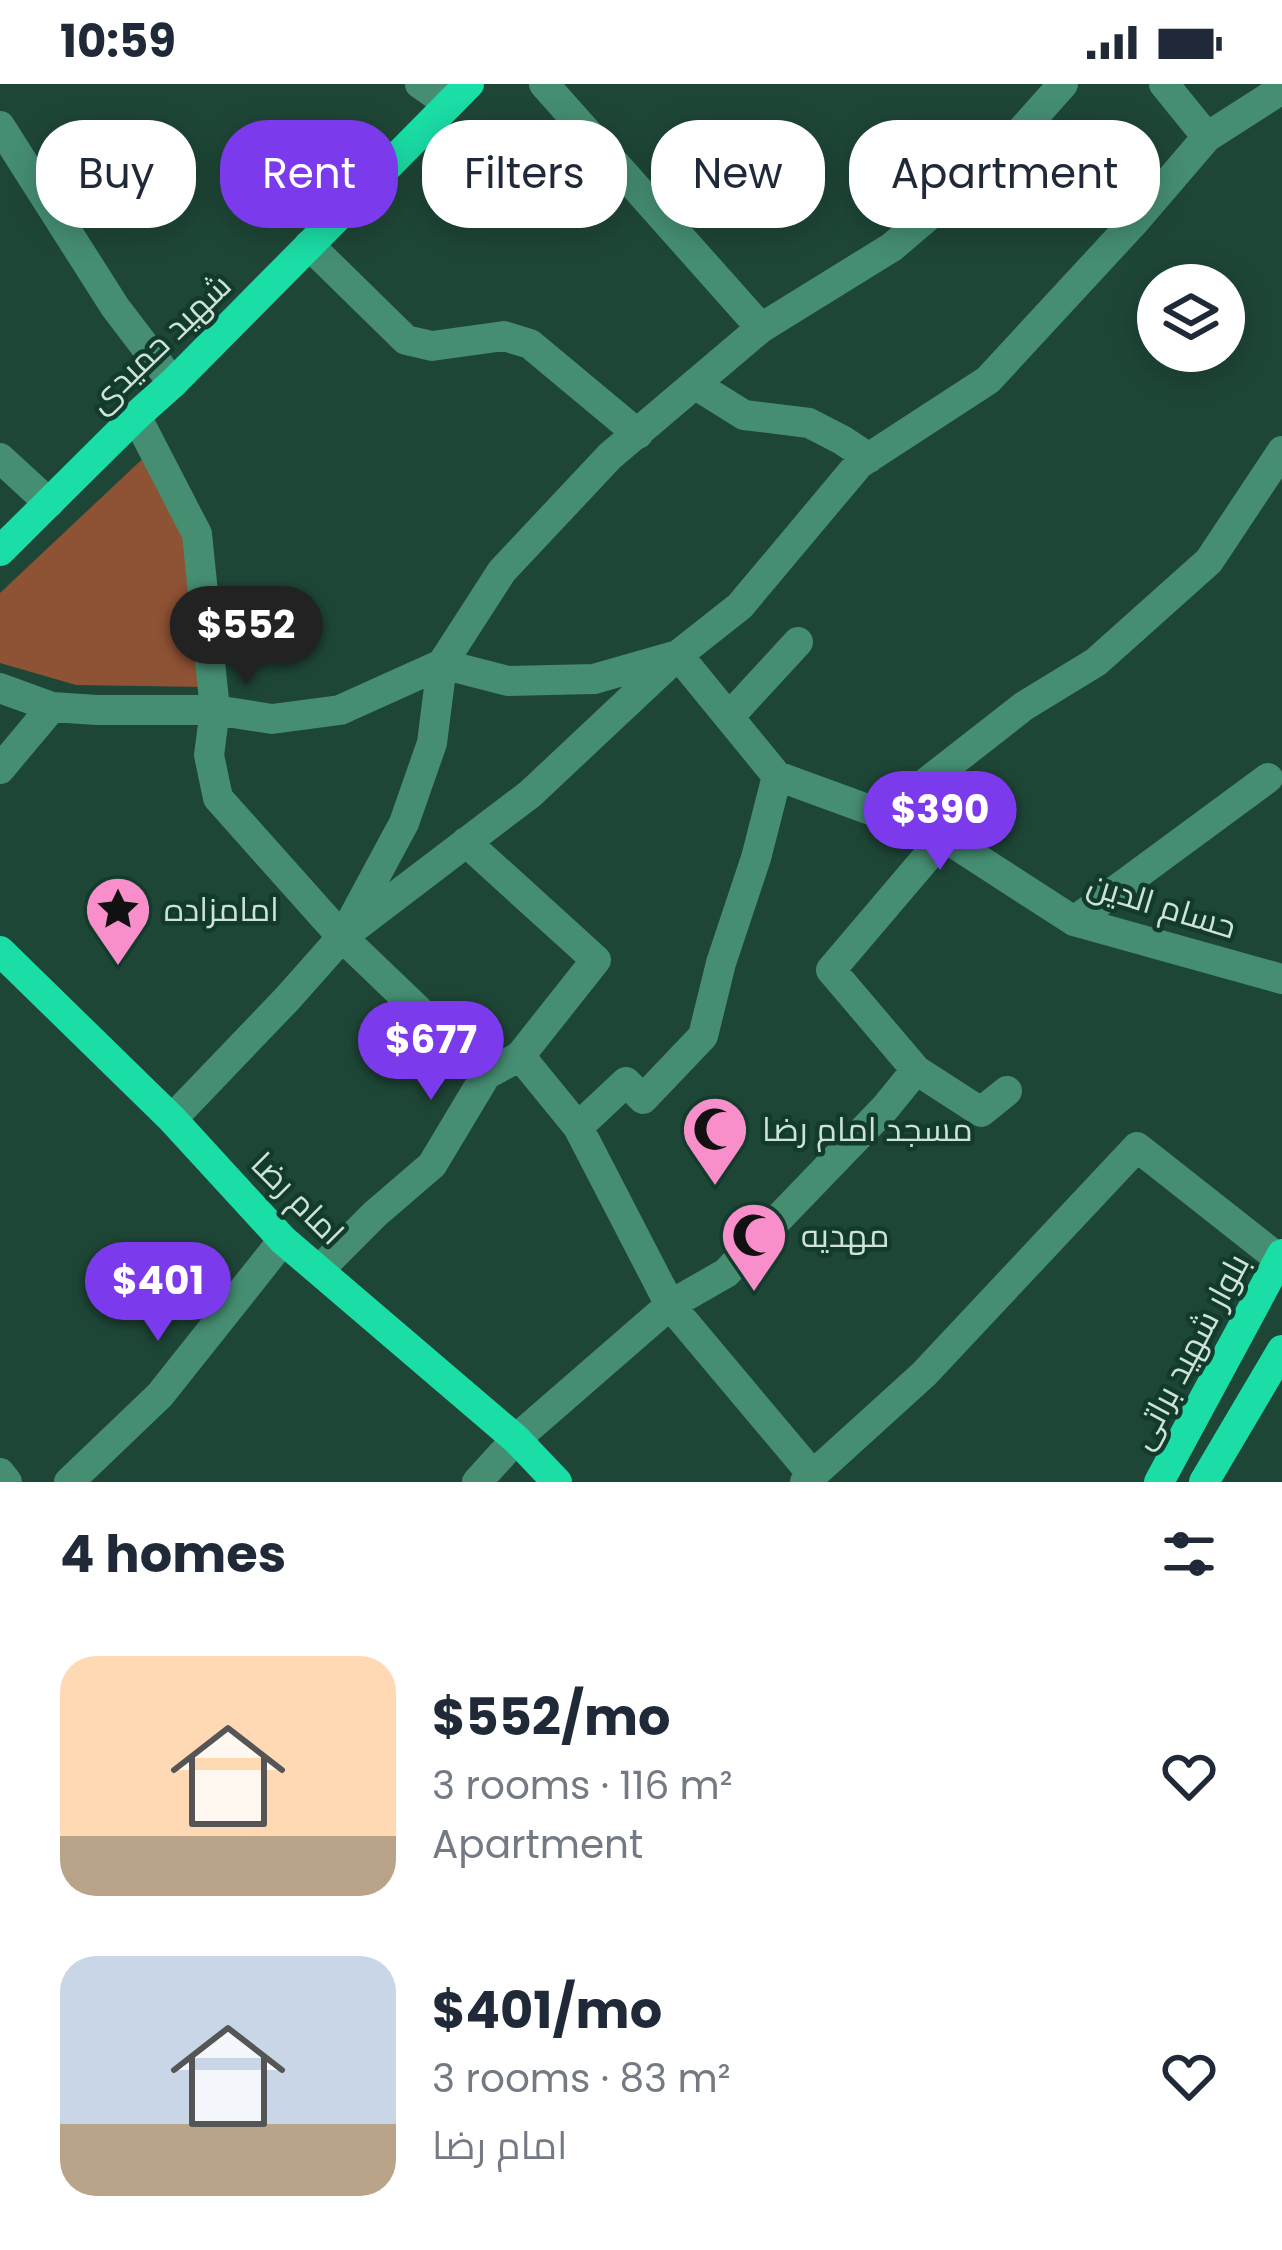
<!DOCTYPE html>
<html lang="en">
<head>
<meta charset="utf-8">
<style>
	body { margin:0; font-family:Poppins,Cairo,sans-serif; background:#f6f6f7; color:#1f2937; height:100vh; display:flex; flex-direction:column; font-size:45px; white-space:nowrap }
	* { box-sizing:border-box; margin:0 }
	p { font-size:39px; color:#747a83 }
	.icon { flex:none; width:66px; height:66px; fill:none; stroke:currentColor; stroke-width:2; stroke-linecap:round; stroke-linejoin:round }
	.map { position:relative; height:1398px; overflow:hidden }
	.details { display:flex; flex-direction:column; background:#fff; flex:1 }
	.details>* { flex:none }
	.hud { position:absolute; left:36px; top:36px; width:1212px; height:108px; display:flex; gap:24px }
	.controls { position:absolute; left:1137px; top:180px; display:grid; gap:24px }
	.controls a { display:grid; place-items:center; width:108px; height:108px; border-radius:50%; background:#fff; box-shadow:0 6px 30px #0003; font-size:60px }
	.price { position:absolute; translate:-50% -102px; padding:0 27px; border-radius:42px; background:#7c3aed; color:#fff; font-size:39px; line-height:78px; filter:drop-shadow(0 3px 6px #0008) }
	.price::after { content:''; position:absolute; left:50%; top:72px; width:36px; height:27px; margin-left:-18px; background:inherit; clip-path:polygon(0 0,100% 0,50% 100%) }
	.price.on { background:#222; color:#fff }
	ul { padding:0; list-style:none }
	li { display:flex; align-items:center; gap:36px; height:300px; padding:0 60px }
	li span { display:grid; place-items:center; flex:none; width:336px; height:240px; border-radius:36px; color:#555 }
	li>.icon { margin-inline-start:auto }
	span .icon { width:144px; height:144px; fill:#fffc; stroke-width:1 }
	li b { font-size:51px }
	h2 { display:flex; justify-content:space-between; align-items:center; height:144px; padding:0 60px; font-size:51px }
	.pill { padding:0 42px; border-radius:48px; background:#fff; box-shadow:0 6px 30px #0003; font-size:42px; line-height:108px }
	.pill.on { background:#7c3aed; color:#fff }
	.status { display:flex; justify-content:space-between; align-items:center; height:84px; padding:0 60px; background:#fff; direction:ltr }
	.status svg { height:33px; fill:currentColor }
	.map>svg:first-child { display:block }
</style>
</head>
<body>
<div class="status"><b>10:59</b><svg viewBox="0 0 49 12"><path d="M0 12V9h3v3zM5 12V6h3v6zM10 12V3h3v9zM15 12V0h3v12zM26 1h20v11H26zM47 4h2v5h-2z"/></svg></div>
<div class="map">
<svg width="1282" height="1398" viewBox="0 0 1282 1398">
	<rect width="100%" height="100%" fill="#1e4636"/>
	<path fill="#8e5234" d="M153 365 184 434 204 603 76 601 0 579V509Z"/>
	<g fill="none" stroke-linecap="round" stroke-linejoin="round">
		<path stroke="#458e72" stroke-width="30" d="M420 0 449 20
			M544 0 761 244
			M1164 0 1207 53
			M0 42 115 223 173 299
			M309 161 406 256 432 262 504 252 530 260 638 350
			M696 301 744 331 809 339 842 356 869 374
			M0 374 49 419
			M0 604 52 623 97 626H215L197 450 136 332
			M729 633 798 558
			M0 685 52 623
			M777 692 756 774 721 879 703 952 643 1015 626 998 578 1043 670 1221 812 1390
			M882 733 1024 622 1096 578 1209 477 1282 367
			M466 758 596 876 520 972 486 991
			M1074 837 1268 694
			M348 843 404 739 432 659 442 580 508 597 594 595 678 571 777 692 944 753 1074 837 1282 895
			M342 853 530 710 678 571 740 522 859 380 988 296 1135 137 1207 53 1282 5
			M520 972 578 1043
			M916 986 981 1028 1007 1007
			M172 1035 287 915 342 853 218 714 209 671 215 626 272 635 340 626 442 580 502 487 610 372 761 244 892 163 1000 71 1063 0
			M319 1186 375 1130 432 1081 486 991 342 853
			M0 1389 7 1398
			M69 1398 160 1311 283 1156
			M477 1398 516 1355 670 1221 726 1189 885 1024 916 986 831 886 944 753
			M805 1398 924 1290 1137 1063 1279 1175"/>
		<path stroke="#1bdda6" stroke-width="30" d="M0 467 136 332 173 299 469 0
			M0 867 172 1035 283 1156 516 1355 557 1398
			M1159 1398 1282 1170
			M1204 1398 1282 1266"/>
	</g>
	<defs>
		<symbol id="sight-pin" viewBox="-11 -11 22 30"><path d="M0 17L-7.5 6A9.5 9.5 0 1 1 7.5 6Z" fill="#f98fca" stroke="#123b2c"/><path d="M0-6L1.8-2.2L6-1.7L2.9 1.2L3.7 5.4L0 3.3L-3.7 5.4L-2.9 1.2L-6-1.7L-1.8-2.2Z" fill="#111"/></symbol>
		<symbol id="mosque-pin" viewBox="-11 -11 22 30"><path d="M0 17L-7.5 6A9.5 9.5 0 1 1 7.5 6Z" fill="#f98fca" stroke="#123b2c"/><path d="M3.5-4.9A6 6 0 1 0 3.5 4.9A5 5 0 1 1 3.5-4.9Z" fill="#111"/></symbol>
	</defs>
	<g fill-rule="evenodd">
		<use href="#sight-pin" x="80" y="787" width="76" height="104"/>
		<use href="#mosque-pin" x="677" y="1007" width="76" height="104"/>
		<use href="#mosque-pin" x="716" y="1113" width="76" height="104"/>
	</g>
	<g text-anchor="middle" stroke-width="9" stroke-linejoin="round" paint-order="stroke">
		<g font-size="33" fill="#cde3d9" stroke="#123b2c">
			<text transform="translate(159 259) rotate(-44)" y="12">شهید حمیدی</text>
			<text transform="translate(1162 821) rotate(17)" y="12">حسام الدین</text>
			<text transform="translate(298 1114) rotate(45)" y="12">امام رضا</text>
			<text transform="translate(1189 1267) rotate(-62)" y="12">بلوار شهید براتی</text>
		</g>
		<g font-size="33" fill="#cde3d9" stroke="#123b2c" text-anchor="start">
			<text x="164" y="837">امامزاده</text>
			<text x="762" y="1057">مسجد امام رضا</text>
			<text x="801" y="1163">مهدیه</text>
		</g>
	</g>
</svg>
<div class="controls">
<a><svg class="icon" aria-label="layers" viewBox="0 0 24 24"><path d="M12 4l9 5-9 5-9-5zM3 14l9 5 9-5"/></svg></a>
</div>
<b class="price on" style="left:246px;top:604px">$552</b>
<b class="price" style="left:940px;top:789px">$390</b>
<b class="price" style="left:431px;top:1019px">$677</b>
<b class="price" style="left:158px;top:1260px">$401</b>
<div class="hud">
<a class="pill">Buy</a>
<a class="pill on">Rent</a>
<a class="pill">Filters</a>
<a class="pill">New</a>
<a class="pill">Apartment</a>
</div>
</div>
<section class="details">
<h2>4 homes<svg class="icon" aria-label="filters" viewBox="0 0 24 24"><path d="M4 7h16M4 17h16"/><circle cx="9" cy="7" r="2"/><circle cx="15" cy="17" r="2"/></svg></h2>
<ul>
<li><span style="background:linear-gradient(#ffd9b3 75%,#b9a48a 0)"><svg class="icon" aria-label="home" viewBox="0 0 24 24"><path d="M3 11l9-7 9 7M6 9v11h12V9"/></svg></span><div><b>$552/mo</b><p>3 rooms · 116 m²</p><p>Apartment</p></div><svg class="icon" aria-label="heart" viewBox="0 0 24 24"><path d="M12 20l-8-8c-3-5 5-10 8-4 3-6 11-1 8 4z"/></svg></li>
<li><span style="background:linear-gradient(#c9d6e8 70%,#b9a48a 0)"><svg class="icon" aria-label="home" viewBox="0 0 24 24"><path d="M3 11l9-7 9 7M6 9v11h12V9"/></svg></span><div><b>$401/mo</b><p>3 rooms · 83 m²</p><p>امام رضا</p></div><svg class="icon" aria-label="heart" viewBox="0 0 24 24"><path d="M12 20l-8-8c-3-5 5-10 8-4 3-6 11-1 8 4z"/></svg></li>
</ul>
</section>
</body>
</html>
